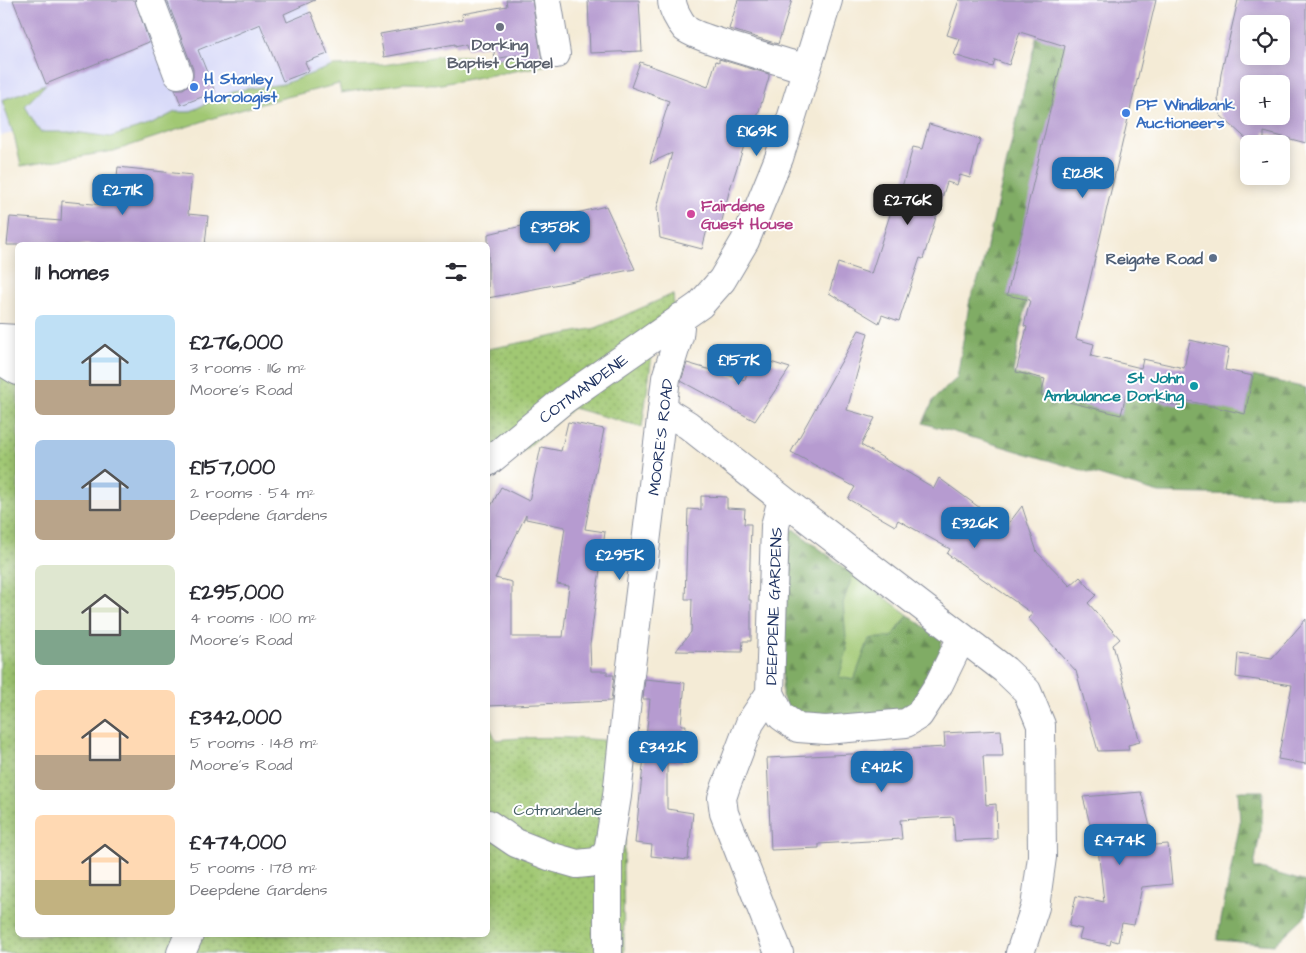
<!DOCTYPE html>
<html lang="en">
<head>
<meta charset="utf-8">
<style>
	body { margin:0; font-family:"Architects Daughter",sans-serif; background:#f2f2f3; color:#2b2b33; height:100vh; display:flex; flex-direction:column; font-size:19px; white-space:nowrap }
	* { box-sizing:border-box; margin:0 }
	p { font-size:16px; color:#7c7c81 }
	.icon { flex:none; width:28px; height:28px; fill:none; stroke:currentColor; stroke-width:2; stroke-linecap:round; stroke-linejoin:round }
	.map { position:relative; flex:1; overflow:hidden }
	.sheet { position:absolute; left:15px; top:242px; width:475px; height:695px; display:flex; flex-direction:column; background:#fff; border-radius:8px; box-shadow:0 2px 12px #0003 }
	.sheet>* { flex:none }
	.controls { position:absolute; left:1240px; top:15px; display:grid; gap:10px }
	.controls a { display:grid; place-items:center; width:50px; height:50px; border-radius:8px; background:#fff; box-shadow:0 2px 12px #0003; font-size:25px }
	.price { position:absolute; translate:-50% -42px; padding:0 11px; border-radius:10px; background:#1f6fb2; color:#fff; font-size:16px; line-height:32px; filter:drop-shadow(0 1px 2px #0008) }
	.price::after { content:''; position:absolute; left:50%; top:30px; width:15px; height:11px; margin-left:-8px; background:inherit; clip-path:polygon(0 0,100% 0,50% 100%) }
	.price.current { background:#222; color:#fff }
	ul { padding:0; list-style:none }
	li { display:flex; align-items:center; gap:15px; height:125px; padding:0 20px }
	li span { display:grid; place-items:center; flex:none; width:140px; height:100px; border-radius:8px; color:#555 }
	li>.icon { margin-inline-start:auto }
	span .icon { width:60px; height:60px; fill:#fffc; stroke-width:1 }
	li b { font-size:21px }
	h2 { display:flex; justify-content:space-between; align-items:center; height:60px; padding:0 20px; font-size:21px }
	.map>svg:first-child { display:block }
</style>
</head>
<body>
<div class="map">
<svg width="1306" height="953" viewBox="0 0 1306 953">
	<defs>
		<pattern id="forest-firs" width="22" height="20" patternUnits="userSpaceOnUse" patternTransform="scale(1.25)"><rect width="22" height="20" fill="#80ac65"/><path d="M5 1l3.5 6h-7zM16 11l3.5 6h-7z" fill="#688c56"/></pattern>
		<pattern id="park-dots" width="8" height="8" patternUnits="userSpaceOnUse" patternTransform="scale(1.25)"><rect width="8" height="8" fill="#a1c873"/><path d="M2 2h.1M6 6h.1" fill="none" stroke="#82a362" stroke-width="1.8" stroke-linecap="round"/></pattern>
	</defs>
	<rect width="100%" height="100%" fill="#fff"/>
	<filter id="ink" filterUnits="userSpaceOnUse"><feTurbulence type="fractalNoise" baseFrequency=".02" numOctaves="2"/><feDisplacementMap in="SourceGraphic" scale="10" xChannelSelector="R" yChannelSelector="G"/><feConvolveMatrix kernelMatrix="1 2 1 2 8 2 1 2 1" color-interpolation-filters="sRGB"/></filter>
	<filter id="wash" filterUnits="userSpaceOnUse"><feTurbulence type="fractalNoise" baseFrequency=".0096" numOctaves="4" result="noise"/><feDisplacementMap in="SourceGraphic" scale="20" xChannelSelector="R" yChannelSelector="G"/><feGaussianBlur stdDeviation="1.12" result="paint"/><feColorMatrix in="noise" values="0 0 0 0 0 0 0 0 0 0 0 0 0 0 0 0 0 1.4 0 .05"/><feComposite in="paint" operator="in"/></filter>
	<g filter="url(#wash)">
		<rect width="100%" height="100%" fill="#f4ebd6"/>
		<path fill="#d6d8f8" d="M0 0H306L339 84 275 100 213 118 114 151 21 166 13 133 0 136Z"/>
		<path fill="#a1c873" stroke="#5e7c68" d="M517 55 519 64 547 58 549 65 441 84 404 83 341 93 339 84 275 100 213 118 114 151 21 166 15 139 2 100 46 84 25 106 40 132H74L110 137 152 124 175 112H189L232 91 283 84 333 66 383 65 439 56H467L495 59Z
			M793 529 942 640 905 715 780 660Z"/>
		<path fill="url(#forest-firs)" stroke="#4e6e62" d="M1045 0 1060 44 1066 46 1008 295 1027 300 1013 373 1039 381 1042 395 1121 415 1126 394 1179 405 1180 399 1245 413 1253 376 1306 388V496L1159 493 923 423 934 399 957 378 970 299 981 272Z
			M793 529 853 574 843 603 847 650 839 677 854 680 869 639 892 637 908 615 942 640 939 661 905 715 816 722 790 712 782 696 786 535Z
			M1238 791H1263L1262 822 1254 867 1306 882V915L1274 945 1217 940 1240 823Z"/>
		<path fill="url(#park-dots)" stroke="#5e7c68" d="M673 294 674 306 652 356 642 427 573 408 492 478 488 484V349L596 328Z
			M0 345 18 347V935H488V723L496 740C541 735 588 738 633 743L623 868 624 953H0Z"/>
		<g id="blocks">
			<path fill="#b69bd0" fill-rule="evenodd" d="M13 0H135L149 42 46 84Z
				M167 0H315L284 14 287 22 311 12 328 54 305 62 309 71 283 81 260 24 198 50 215 92 181 105 175 89H183L190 84 193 77V69Z
				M506 0H532L542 60 519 64 517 55 495 59 493 45 467 49 466 44 455 47V44L384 57 380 34 463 19 462 14 507 6Z
				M588 0H639L642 51 590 53Z
				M738 0H792L778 44 729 29Z
				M959 0H1156L1076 339 1094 344 1091 356 1141 368 1143 359 1184 368 1190 340 1229 349 1225 370 1253 376 1245 414 1180 399 1179 406 1126 394 1121 415 1041 395 1045 379 1016 372 1027 327 1024 326 1030 300 1007 295 1065 46 1020 32 1009 65 995 60 993 67 954 55 960 39 947 35Z
				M1238 0H1306V143L1264 132V144H1252L1220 115 1218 97 1221 74ZM1249 24H1281V56H1249ZM1249 84H1281V116H1249Z
				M719 59 769 74V77L755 125 751 124 729 192 720 229 708 226 702 249 660 238 657 208 672 153 650 163 669 101 631 87 640 62 708 87 716 61 719 62Z
				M929 124 980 139 970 178 960 175 957 185 947 182 923 259 920 258 899 321 882 315 879 323 829 293 838 263 871 274 894 202H898L913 147 922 149Z
				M118 167 192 175 188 214 208 216 205 245H7L10 217 61 221 62 201 114 206Z
				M606 206 635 269 488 298V234Z
				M859 330 868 333 847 410 875 418 861 445 934 488 939 478 1006 527 1022 506 1037 552 1070 586 1080 577 1096 595 1088 603 1120 639 1113 645 1140 742 1128 745 1129 750 1098 751 1076 671 1028 618 1033 614 947 554 950 549 898 520 895 526 848 499 855 487 791 452Z
				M751 356 790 368 755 421 681 381 687 363 745 380Z
				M568 422 604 429 585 529 605 532 590 644 591 671H607V675H614L611 701 488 706V512L501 487 529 501 541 447 561 451ZM526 515V519L565 527 557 584 569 586 563 637H512V582L495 578Z
				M701 496 727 497V508L745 509 744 524H751L749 600H751V641H743L742 652 676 651 691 632 692 599H685L688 509 701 510Z
				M1306 619V764L1278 759 1292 685 1236 677 1238 653 1272 658Z
				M645 679 685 683 681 725H686L682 763 667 762V809L693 813 688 860 651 856 652 845 635 843 650 699H643Z
				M1001 730 1003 756H983L986 805 996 804 997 839 955 841 953 817 900 820 902 839 819 844V848L771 850 767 758 894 752V750L945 747 944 733Z
				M1141 792 1155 845 1168 844 1172 884 1142 887 1134 925 1122 923 1118 942 1111 940 1110 945 1079 939 1082 929 1069 926 1076 896 1104 902 1096 831 1092 832 1083 797Z"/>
		</g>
	</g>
	<g filter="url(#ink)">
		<use href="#blocks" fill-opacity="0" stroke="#888d9a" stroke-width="1"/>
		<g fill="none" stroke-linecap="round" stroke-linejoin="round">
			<defs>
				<path id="minor" d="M150 0 178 74
					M547 0 556 54
					M672 0C672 8 679 21 685 28 694 38 786 62 806 69
					M0 338 18 339
					M0 360 18 371
					M662 409 688 425 782 499 1005 670 1027 691 1041 725 1042 857 1035 907 1020 953
					M488 462 565 399 700 305 722 280 745 241 779 158 828 0
					M782 499 775 526 770 693 781 716 798 728 826 730 906 723 919 715 939 684 962 637
					M770 693 750 723 726 786 722 798 724 813 779 953
					M488 824 516 843 549 856 577 864 597 862 608 852
					M181 953 189 935
					M608 953V852L617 796 627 699 666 378 679 336 681 317"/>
			</defs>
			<use href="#minor" stroke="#888d9a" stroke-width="30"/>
			<use href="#minor" stroke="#fff" stroke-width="28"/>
		</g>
	</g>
	<circle fill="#6b7280" stroke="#fff" stroke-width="2" cx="500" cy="27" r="5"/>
	<g fill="#3f7fe0" stroke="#fff" stroke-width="2">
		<circle cx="194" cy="87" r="5"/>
		<circle cx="1126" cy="113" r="5"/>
	</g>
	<circle fill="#d1479c" stroke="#fff" stroke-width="2" cx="691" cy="214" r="5"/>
	<circle fill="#5c6f8a" stroke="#fff" stroke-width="2" cx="1213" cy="258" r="5"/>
	<circle fill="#0f9aa8" stroke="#fff" stroke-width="2" cx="1194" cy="386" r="5"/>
	<g text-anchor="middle" stroke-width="4" stroke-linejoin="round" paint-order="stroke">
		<g font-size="16" font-weight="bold" fill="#5b616d" stroke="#fff">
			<text x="500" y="50">Dorking<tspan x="500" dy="18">Baptist Chapel</tspan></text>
		</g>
		<g font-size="16" font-weight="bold" fill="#366cbe" stroke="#fff" text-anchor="start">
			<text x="204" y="84">H Stanley<tspan x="204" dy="18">Horologist</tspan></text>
			<text x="1136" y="110">PF Windibank<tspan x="1136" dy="18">Auctioneers</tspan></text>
		</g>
		<g font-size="16" font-weight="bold" fill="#b23c85" stroke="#fff" text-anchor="start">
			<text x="701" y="211">Fairdene<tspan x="701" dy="18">Guest House</tspan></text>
		</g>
		<g font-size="16" font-weight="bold" fill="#4e5e75" stroke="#fff" text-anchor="end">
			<text x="1203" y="264">Reigate Road</text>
		</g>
		<g font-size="16" font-weight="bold" fill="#0d838f" stroke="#fff" text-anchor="end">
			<text x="1184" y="383">St John<tspan x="1184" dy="18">Ambulance Dorking</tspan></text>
		</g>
		<g font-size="16" fill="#1b2f5e" stroke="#fff">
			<text transform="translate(583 388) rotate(-36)" y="6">COTMANDENE</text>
			<text transform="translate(660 437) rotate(-83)" y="6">MOORE'S ROAD</text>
			<text transform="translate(773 606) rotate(-88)" y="6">DEEPDENE GARDENS</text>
		</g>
		<g font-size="16" fill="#435d64" stroke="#fff">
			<text x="558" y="815">Cotmandene</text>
		</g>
	</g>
</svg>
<div class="controls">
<a><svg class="icon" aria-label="locate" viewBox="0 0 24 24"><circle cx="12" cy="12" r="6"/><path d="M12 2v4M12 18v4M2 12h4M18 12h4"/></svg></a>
<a>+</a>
<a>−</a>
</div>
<b class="price" style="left:757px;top:157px">£169K</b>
<b class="price" style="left:1083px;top:199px">£128K</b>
<b class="price" style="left:123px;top:216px">£271K</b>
<b class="price current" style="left:908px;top:226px">£276K</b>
<b class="price" style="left:555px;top:253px">£358K</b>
<b class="price" style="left:739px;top:386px">£157K</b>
<b class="price" style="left:975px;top:549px">£326K</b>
<b class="price" style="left:620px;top:581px">£295K</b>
<b class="price" style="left:663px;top:773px">£342K</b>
<b class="price" style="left:882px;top:793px">£412K</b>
<b class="price" style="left:1120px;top:866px">£474K</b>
<section class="sheet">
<h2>11 homes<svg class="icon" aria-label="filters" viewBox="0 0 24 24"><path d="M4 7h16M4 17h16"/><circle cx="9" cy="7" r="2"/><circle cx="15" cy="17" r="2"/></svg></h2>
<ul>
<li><span style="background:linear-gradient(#bfe0f5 65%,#b9a48a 0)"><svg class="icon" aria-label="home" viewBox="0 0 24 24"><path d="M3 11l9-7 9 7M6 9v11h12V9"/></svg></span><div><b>£276,000</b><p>3 rooms · 116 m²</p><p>Moore's Road</p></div></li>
<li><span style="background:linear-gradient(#a9c7e8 60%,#b9a48a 0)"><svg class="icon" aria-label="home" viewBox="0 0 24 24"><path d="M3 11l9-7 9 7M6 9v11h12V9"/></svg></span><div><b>£157,000</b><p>2 rooms · 54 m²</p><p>Deepdene Gardens</p></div></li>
<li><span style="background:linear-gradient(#dfe7d0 65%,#7fa58c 0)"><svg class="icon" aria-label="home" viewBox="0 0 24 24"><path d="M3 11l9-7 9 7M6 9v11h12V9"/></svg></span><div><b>£295,000</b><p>4 rooms · 100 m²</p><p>Moore's Road</p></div></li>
<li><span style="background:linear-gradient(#ffd9b3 65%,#b9a48a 0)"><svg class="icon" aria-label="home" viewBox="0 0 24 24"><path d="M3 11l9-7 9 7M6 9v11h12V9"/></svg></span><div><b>£342,000</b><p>5 rooms · 148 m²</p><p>Moore's Road</p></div></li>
<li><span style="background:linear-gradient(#ffd9b3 65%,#c2b280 0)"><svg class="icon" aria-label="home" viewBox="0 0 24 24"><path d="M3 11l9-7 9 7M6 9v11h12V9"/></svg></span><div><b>£474,000</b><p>5 rooms · 178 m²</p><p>Deepdene Gardens</p></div></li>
</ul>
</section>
</div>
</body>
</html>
